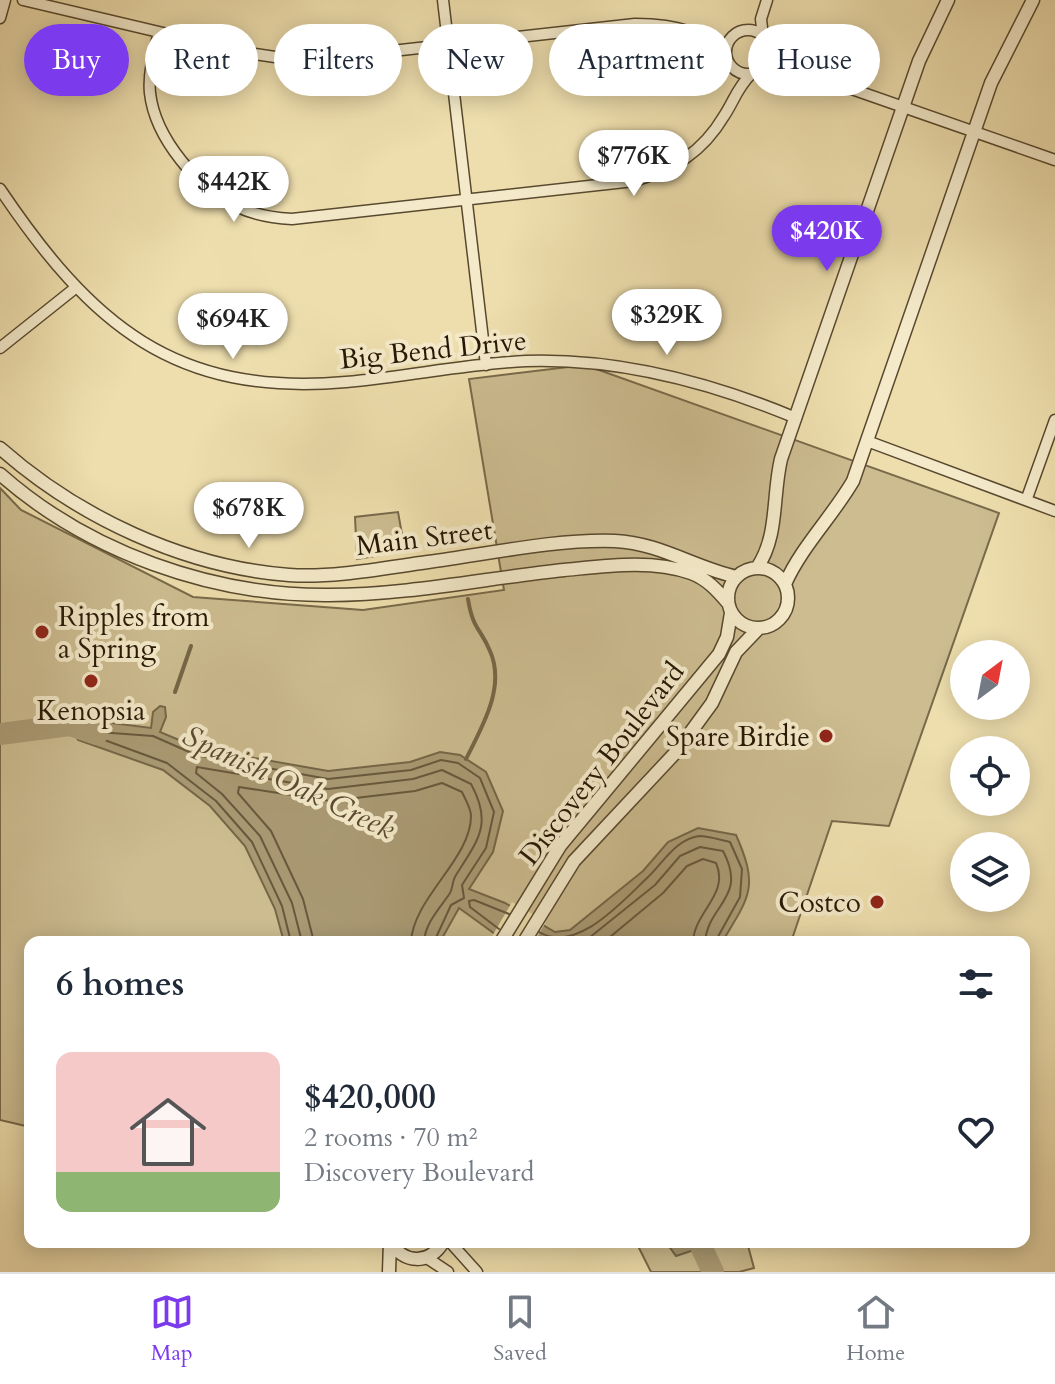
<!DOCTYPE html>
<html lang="en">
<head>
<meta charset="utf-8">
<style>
	body { margin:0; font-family:Cardo,serif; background:#f2f2f3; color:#1f2937; height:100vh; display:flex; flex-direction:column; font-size:30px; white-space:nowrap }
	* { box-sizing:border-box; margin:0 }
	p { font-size:26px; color:#747a83 }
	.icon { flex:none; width:44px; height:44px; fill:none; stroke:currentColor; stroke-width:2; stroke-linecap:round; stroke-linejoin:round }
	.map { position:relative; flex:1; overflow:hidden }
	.side { position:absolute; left:24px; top:936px; width:1006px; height:312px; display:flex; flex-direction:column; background:#fff; border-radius:16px; box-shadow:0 4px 20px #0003 }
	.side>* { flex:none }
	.banner { position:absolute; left:24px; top:24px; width:1008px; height:72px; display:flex; gap:16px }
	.needle { width:52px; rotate:32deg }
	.fabs { position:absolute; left:950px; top:640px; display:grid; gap:16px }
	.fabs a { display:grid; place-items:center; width:80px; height:80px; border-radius:50%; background:#fff; box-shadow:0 4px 20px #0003; font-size:40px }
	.price { position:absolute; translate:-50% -68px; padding:0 18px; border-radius:28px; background:#fff; color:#222; font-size:26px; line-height:52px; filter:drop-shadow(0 2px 4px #0008) }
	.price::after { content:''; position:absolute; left:50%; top:48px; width:24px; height:18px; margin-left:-12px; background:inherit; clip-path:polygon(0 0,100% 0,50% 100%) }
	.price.active { background:#7c3aed; color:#fff }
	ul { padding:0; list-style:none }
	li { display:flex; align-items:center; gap:24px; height:200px; padding:0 32px }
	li+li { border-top:2px solid #e0e1e3 }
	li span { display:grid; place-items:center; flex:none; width:224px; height:160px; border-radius:16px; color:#555 }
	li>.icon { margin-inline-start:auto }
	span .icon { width:96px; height:96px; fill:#fffc; stroke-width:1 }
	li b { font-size:34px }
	h2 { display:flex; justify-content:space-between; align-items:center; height:96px; padding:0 32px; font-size:34px }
	.pill { padding:0 28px; border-radius:36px; background:#fff; box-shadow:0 4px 20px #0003; font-size:28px; line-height:72px }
	.pill.active { background:#7c3aed; color:#fff }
	.dock { display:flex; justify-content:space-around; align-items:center; height:112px; border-top:2px solid #e0e1e3; background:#fff; font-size:22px; color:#747a83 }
	.dock a { display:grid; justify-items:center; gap:4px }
	.dock .active { color:#7c3aed }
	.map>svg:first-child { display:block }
</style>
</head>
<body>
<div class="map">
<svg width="1055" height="1272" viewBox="0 0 1055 1272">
	<rect width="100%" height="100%" fill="#eedead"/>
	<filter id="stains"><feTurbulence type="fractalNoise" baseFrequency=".0025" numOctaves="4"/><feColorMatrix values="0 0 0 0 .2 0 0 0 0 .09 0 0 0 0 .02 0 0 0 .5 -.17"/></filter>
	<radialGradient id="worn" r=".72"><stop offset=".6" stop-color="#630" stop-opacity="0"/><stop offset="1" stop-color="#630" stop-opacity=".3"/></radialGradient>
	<path fill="#ccbc90" stroke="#796a4a" stroke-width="2" d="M585 365 999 513 889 826 832 821 791 942H30V1127L0 1120V488L21 510 193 597 363 610 504 590 469 379Z
		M398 512 405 551 357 559 355 517Z
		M636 1242H747L754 1268 739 1272H651Z"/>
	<path fill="#aa9a74" stroke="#756647" stroke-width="2" d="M160 706 165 707 166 717 160 732 198 748 328 771 410 762 440 752 460 755 486 772 503 811 493 852 469 889 505 903 555 932 570 930 643 871 668 842 698 828 736 835C759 887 750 896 722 942H506L459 908 440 942H284L275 909 245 846 210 806 163 770 78 740 70 725 80 719 151 728 153 712Z
		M666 1242H718L676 1256Z"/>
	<path fill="#eedead" d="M512 902 546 922 534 942H498L491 938Z"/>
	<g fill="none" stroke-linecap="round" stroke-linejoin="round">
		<path stroke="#68583c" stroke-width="2" d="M499 929 470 907 469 901 474 900 509 914
			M539 932C576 954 621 903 647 878 663 863 676 839 699 836 708 836 721 840 730 842L742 869 740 897 715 942
			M291 942 282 906 252 842 216 801 167 763 99 738 98 732 153 736 196 755 328 779 411 770 441 760 458 763 480 778 494 812 486 848 462 885 464 898 451 905 434 942
			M302 942 292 903 260 836 222 794 196 773 197 767 328 789 413 779 442 770 471 784C493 824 478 840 456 875 452 881 453 888 450 893 440 908 425 923 424 942
			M314 942 303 899 271 831 238 793 239 787 330 801 415 791 442 783 462 792C465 799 471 808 471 816 471 859 413 898 411 942
			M584 942 655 885 680 856 700 847 723 851C748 898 708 904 705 942
			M604 942 663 893 687 866 703 859 716 863C730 894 694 912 693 942"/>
		<path stroke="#756647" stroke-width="4" d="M175 692 191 646
			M466 759C482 727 506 687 490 651 480 627 473 630 468 599"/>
		<path stroke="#aa9a74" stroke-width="22" d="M0 734 70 725 97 734
			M699 1242 713 1272"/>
		<defs>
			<path id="minor" d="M23 0 248 53 302 61 635 24C667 24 705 30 726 55
				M443 0 486 365
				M0 18 5 0
				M726 52a22 22 0 1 1 44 0a22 22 0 1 1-44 0Z
				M159 32C154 52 148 74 150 93 155 138 198 189 238 207 255 215 274 218 292 219L634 181C674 169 702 153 724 116 734 101 737 88 751 74
				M763 37 761 19 767 0
				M763 68 783 65 1055 160
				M0 189C91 324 174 397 346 382 406 377 466 364 526 361 619 358 710 382 796 418
				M0 348 74 289
				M867 441 1055 511
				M1027 498 1055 420
				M450 1242 477 1272
				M427 1258 448 1272"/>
			<path id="tertiary" d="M0 448C78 517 184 567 289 575 334 578 384 568 428 562 489 554 554 539 615 541 660 543 695 568 737 577
				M0 474C88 552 212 596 329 595 407 595 487 578 564 570 605 566 652 559 691 573 707 579 717 590 728 603
				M728 598a30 30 0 1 1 60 0a30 30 0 1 1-60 0Z
				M757 568C779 535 772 497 781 459L919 61 948 0
				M785 584C802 546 832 517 853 481L991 83 1033 0
				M501 942 560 846 719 654 727 637 731 613
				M524 942 574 861 677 751 712 703 736 652 758 629
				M391 1242C403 1264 430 1265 443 1242
				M389 1272 390 1242"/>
		</defs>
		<use href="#minor" stroke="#58492e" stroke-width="13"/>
		<use href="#tertiary" stroke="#58492e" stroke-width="15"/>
		<use href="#minor" stroke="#f4eaca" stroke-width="10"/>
		<use href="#tertiary" stroke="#f4eaca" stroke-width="12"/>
	</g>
	<g fill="#8f2418" stroke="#f4eaca" stroke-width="3">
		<circle cx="42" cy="632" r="8"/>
		<circle cx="91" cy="681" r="8"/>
		<circle cx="826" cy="736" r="8"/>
		<circle cx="877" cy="902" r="8"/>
	</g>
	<g text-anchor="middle" stroke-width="8" stroke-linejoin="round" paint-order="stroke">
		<g font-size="28" fill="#261704" stroke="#f4eaca">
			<text transform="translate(433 349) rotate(-6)" y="10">Big Bend Drive</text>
			<text transform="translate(424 537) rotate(-7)" y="10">Main Street</text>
			<text transform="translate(601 763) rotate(-52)" y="10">Discovery Boulevard</text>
		</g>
		<g font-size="28" fill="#261704" stroke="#f4eaca" text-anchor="end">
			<text x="58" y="626" text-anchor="start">Ripples from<tspan x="58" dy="32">a Spring</tspan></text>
			<text x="91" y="720" text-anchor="middle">Kenopsia</text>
			<text x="810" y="746">Spare Birdie</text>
			<text x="861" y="912">Costco</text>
		</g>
		<g font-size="30" font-style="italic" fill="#5b4b31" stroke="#f4eaca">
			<text transform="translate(289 782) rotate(25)" y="10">Spanish Oak Creek</text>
		</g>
	</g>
	<rect width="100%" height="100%" filter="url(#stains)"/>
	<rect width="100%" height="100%" fill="url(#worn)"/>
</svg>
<div class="fabs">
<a><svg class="needle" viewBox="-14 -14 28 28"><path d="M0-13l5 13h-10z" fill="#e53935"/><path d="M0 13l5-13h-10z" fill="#747a83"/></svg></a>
<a><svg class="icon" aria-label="locate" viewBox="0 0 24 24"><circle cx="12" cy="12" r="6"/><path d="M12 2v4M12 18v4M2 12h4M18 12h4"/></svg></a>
<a><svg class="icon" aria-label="layers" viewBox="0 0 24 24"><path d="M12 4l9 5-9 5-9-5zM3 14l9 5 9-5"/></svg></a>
</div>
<b class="price" style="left:634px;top:198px">$776K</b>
<b class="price" style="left:234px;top:224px">$442K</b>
<b class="price active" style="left:827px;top:273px">$420K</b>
<b class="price" style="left:667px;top:357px">$329K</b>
<b class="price" style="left:233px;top:361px">$694K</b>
<b class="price" style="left:249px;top:550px">$678K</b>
<div class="banner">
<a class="pill active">Buy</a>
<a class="pill">Rent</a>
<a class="pill">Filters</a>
<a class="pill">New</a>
<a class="pill">Apartment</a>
<a class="pill">House</a>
</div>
<section class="side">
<h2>6 homes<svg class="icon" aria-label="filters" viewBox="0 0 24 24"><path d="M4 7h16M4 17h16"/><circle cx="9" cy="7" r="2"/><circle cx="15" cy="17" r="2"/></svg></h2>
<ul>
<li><span style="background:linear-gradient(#f6c9c9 75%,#8fb573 0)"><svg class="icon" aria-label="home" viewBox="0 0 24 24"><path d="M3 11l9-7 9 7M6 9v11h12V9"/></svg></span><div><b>$420,000</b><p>2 rooms · 70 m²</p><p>Discovery Boulevard</p></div><svg class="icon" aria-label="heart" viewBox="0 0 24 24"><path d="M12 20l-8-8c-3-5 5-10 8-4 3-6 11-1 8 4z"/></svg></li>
</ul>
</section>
</div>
<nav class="dock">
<a class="active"><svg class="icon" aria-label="map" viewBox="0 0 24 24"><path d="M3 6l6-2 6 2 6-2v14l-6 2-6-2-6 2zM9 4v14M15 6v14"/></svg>Map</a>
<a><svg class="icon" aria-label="saved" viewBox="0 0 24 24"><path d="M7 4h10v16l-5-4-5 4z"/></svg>Saved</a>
<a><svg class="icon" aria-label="home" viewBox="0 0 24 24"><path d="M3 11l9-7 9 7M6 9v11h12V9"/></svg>Home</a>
</nav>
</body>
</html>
